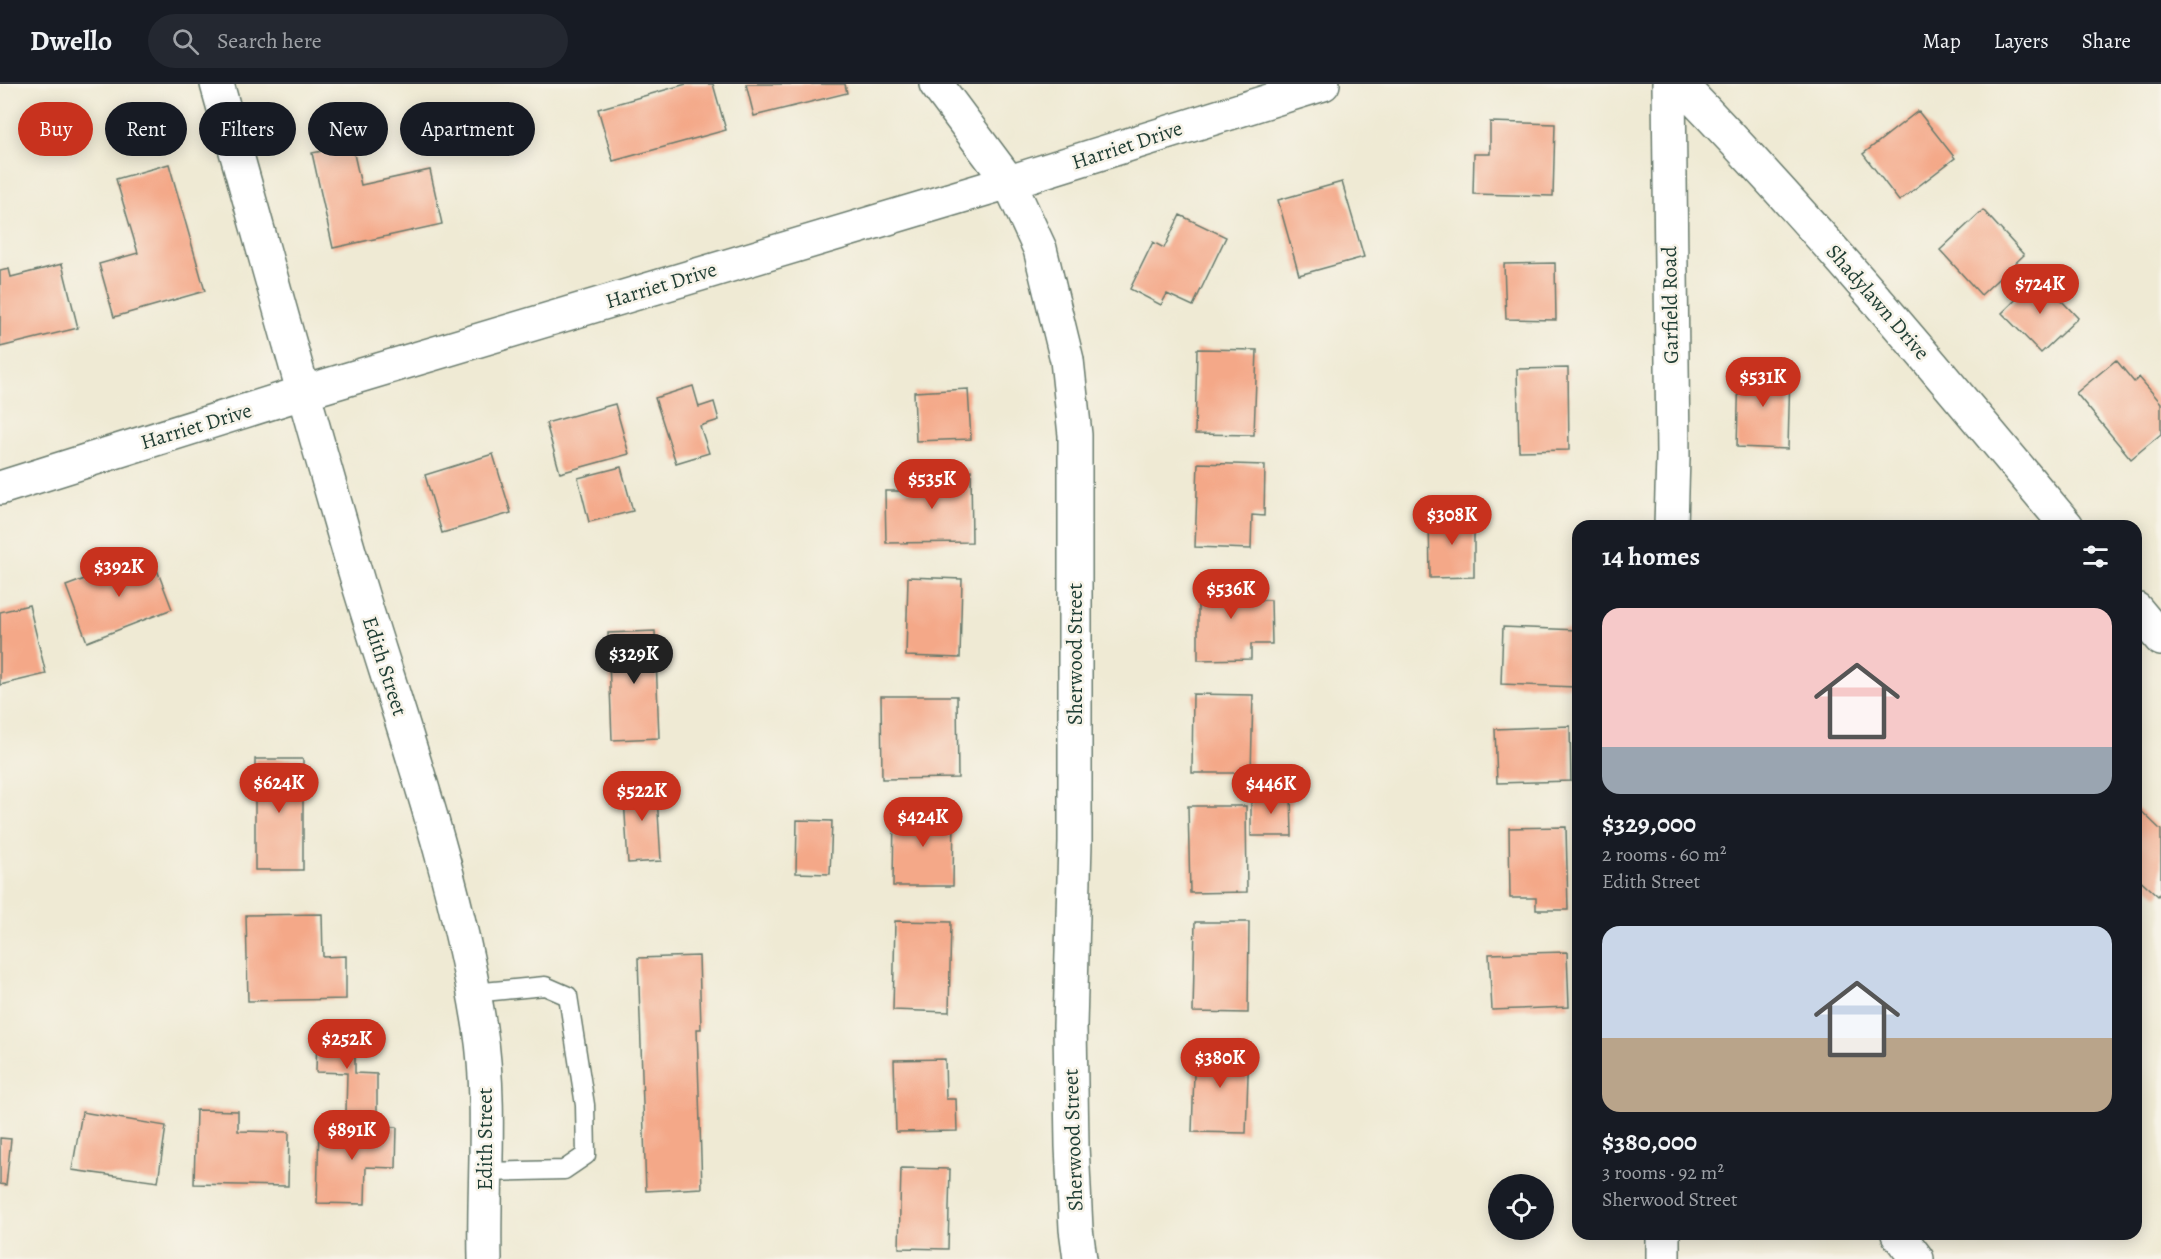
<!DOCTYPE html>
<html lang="en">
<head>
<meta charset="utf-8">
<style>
	body { margin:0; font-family:Alegreya,serif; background:#242831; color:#f1f3f6; height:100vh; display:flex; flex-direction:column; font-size:22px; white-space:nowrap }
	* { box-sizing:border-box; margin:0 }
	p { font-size:20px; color:#9ea1a6 }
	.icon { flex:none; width:33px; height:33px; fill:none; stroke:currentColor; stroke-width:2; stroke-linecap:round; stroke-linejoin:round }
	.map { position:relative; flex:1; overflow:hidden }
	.panel { position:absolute; left:1572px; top:436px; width:570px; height:720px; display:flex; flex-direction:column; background:#171b24; border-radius:18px; box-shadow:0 3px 15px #0003 }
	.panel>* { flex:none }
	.guide { position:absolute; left:18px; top:18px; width:570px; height:54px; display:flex; gap:12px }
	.controls { position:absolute; left:1488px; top:1090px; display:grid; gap:12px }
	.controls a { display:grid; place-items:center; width:66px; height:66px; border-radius:50%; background:#171b24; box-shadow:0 3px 15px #0003; font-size:30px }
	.price { position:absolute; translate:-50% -51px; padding:0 14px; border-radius:21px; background:#c8321e; color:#fff; font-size:20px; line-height:39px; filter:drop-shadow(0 2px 3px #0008) }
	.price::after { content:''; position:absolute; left:50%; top:36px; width:18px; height:14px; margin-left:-9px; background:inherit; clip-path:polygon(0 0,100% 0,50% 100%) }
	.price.current { background:#222; color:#fff }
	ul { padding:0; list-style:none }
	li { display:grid; align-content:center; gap:12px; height:318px; padding:0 30px }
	li span { display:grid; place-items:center; height:186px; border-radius:18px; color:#555 }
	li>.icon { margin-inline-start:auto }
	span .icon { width:108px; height:108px; fill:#fffc; stroke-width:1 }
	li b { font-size:26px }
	h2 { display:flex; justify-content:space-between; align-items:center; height:72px; padding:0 30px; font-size:26px }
	.tag { padding:0 21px; border-radius:27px; background:#171b24; box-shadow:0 3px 15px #0003; font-size:21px; line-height:54px }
	.tag.current { background:#c8321e; color:#fff }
	header { display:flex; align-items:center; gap:36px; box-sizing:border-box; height:84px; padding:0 30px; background:#171b24; border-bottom:2px solid #363941 }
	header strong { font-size:28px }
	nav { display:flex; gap:33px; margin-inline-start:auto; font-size:21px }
	.search { width:420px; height:54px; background:#242831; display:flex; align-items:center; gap:15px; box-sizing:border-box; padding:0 21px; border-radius:33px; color:#9ea1a6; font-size:22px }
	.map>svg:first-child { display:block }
</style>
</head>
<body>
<header>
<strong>Dwello</strong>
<div class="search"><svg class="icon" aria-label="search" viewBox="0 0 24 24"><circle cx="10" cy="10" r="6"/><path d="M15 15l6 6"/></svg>Search here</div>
<nav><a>Map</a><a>Layers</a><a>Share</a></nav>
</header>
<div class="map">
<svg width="2161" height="1175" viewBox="0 0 2161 1175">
	<rect width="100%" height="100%" fill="#f7f3e8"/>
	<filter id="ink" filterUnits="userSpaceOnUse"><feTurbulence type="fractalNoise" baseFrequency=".0167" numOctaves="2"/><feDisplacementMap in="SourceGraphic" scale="12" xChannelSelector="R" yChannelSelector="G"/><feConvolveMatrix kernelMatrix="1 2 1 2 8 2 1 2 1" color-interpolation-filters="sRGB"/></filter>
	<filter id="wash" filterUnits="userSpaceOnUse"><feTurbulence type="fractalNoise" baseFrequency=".008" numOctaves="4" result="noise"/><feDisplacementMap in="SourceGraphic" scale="24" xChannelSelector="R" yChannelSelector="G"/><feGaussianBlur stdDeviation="1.35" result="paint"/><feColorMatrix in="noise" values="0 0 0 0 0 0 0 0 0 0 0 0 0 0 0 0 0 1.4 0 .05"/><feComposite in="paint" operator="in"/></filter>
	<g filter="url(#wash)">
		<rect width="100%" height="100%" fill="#efead4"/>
		<g id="blocks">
			<path fill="#f4a888" d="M686 0H713L726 46 613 77 598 25Z
				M746 0H845L847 9 754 32Z
				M1918 27 1955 74 1899 117 1863 70Z
				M1490 38 1555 40 1553 112 1473 110 1474 70H1490Z
				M352 61 361 101 430 86 442 140 333 164 312 69Z
				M169 80 205 207 114 233 99 180 138 169 116 95Z
				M1342 98 1364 173 1299 191 1278 116Z
				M1983 126 2024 171 1981 211 1940 166Z
				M1180 131 1226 153 1193 222 1167 210 1161 221 1130 205 1153 158 1164 164Z
				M1555 179 1556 236 1506 235 1504 180Z
				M62 180 78 244 0 263V187L9 185 11 193Z
				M2039 193 2078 234 2041 269 2002 229Z
				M1197 265 1257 266 1254 351 1195 350Z
				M2116 276 2134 298 2139 293 2161 319V350L2131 375 2076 309Z
				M1568 284 1569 366 1519 367 1517 285Z
				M1739 284 1790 286 1788 365 1737 363Z
				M693 302 699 323 714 318 719 336 700 342 709 369 676 379 655 314Z
				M968 305 971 355 916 357 914 308Z
				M615 320 629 370 560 389 546 339Z
				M493 370 511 429 442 449 425 391Z
				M1198 379 1265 381 1264 432 1252 431 1251 465 1195 463Z
				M621 383 633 427 589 438 578 394Z
				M971 386 972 458 886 459 885 407H924L923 388Z
				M1474 431V493L1430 494 1429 432Z
				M151 470 172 525 87 558 66 502Z
				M908 493 962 495 960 574 906 572Z
				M1255 497 1256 516H1271L1272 560H1251V575L1198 576V498Z
				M29 521 46 590 0 601V528Z
				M1503 543 1578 546 1576 603 1501 600Z
				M655 547 659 654 612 656 608 549Z
				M1193 610 1253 611 1251 689H1192Z
				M881 612H957L958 694 882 695Z
				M1570 642 1571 697 1497 699 1495 645Z
				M255 675H303V786H255Z
				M656 696 661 777 628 779 623 698Z
				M1251 709H1291L1292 752H1251Z
				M1188 722H1246L1247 808 1190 809Z
				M2136 722 2161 746V808L2158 812 2136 792Z
				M894 725 954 726 953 802H893Z
				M797 736 832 737 830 790 796 789Z
				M1566 743 1568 826H1536V814H1510L1509 744Z
				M322 830 323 873 346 872V915L248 917 246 831Z
				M895 837 951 838 949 928 893 926Z
				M1195 838H1249L1248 929 1193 928Z
				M1567 868 1569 923 1492 926 1489 870Z
				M699 872 701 945H697L702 1104 646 1107 638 874Z
				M317 948 355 949V989L377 990V1028H346L347 989 316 988Z
				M1195 961 1249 963 1246 1049 1192 1048Z
				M945 975 946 1015H956L957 1047 896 1048 894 976Z
				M196 1026 238 1027V1047L289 1048 288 1102 194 1100Z
				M82 1028 166 1042 158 1098 72 1086Z
				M319 1042 397 1043 396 1084 366 1083 365 1120 317 1119Z
				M0 1054 11 1055 6 1101 0 1100Z
				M901 1084 950 1085 948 1165 899 1164Z"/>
		</g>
	</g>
	<g filter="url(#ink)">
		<use href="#blocks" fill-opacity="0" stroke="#687a6c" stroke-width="1.5"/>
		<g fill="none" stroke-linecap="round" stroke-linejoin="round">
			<defs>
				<path id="lane" d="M473 909 545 902 568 912 585 1021 586 1071 564 1086 485 1088"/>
				<path id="street" d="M217 0C264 166 309 333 358 498 403 645 456 791 480 944 492 1020 483 1099 485 1175
					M936 0 1009 98 1040 165 1067 276 1075 351V758L1070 942 1072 1062 1076 1145 1080 1175
					M1669 0 1673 372 1671 442
					M1680 0C1817 141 1942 292 2067 442
					M0 404 305 308 1009 98 1323 0
					M2136 525 2161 555
					M1663 1150V1175
					M1898 1150 1917 1175"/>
			</defs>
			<use href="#lane" stroke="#687a6c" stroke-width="21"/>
			<use href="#street" stroke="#687a6c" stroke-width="36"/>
			<use href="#lane" stroke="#fff" stroke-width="18"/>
			<use href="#street" stroke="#fff" stroke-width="33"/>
		</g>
	</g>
	<g text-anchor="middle" stroke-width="5" stroke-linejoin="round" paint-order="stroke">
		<g font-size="21" fill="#1f3d34" stroke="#f7f3e8">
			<text transform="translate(1127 61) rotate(-18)" y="7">Harriet Drive</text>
			<text transform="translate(661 201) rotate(-17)" y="7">Harriet Drive</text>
			<text transform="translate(1878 218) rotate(49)" y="7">Shadylawn Drive</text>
			<text transform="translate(1670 221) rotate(-91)" y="7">Garfield Road</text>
			<text transform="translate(196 342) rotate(-17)" y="7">Harriet Drive</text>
			<text transform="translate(1075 570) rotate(-90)" y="7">Sherwood Street</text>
			<text transform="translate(385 582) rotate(72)" y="7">Edith Street</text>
			<text transform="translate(485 1055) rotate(-90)" y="7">Edith Street</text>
			<text transform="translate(1073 1056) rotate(-92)" y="7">Sherwood Street</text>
		</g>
	</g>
</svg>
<div class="controls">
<a><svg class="icon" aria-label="locate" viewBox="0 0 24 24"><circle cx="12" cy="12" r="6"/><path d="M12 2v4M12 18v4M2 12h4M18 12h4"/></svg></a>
</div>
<b class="price" style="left:2040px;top:231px">$724K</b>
<b class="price" style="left:1763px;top:324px">$531K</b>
<b class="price" style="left:932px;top:426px">$535K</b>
<b class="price" style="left:1452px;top:462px">$308K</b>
<b class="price" style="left:119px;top:514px">$392K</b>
<b class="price" style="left:1231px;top:536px">$536K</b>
<b class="price current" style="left:634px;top:601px">$329K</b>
<b class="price" style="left:279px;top:730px">$624K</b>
<b class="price" style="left:1271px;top:731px">$446K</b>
<b class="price" style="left:642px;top:738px">$522K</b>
<b class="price" style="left:923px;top:764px">$424K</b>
<b class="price" style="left:347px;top:986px">$252K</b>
<b class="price" style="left:1220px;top:1005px">$380K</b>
<b class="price" style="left:352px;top:1077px">$891K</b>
<div class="guide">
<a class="tag current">Buy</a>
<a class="tag">Rent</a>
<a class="tag">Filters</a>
<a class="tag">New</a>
<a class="tag">Apartment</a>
</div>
<section class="panel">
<h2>14 homes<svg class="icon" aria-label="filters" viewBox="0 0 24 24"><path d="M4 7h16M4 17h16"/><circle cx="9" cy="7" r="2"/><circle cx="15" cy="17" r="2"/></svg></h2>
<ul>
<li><span style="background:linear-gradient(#f6c9c9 75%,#9aa5b1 0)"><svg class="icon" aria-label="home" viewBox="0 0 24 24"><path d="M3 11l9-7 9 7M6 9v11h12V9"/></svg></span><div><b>$329,000</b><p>2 rooms · 60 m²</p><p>Edith Street</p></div></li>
<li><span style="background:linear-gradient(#c9d6e8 60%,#b9a48a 0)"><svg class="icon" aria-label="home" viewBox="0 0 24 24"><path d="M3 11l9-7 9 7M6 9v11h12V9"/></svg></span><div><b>$380,000</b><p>3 rooms · 92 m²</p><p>Sherwood Street</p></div></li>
</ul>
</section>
</div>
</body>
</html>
